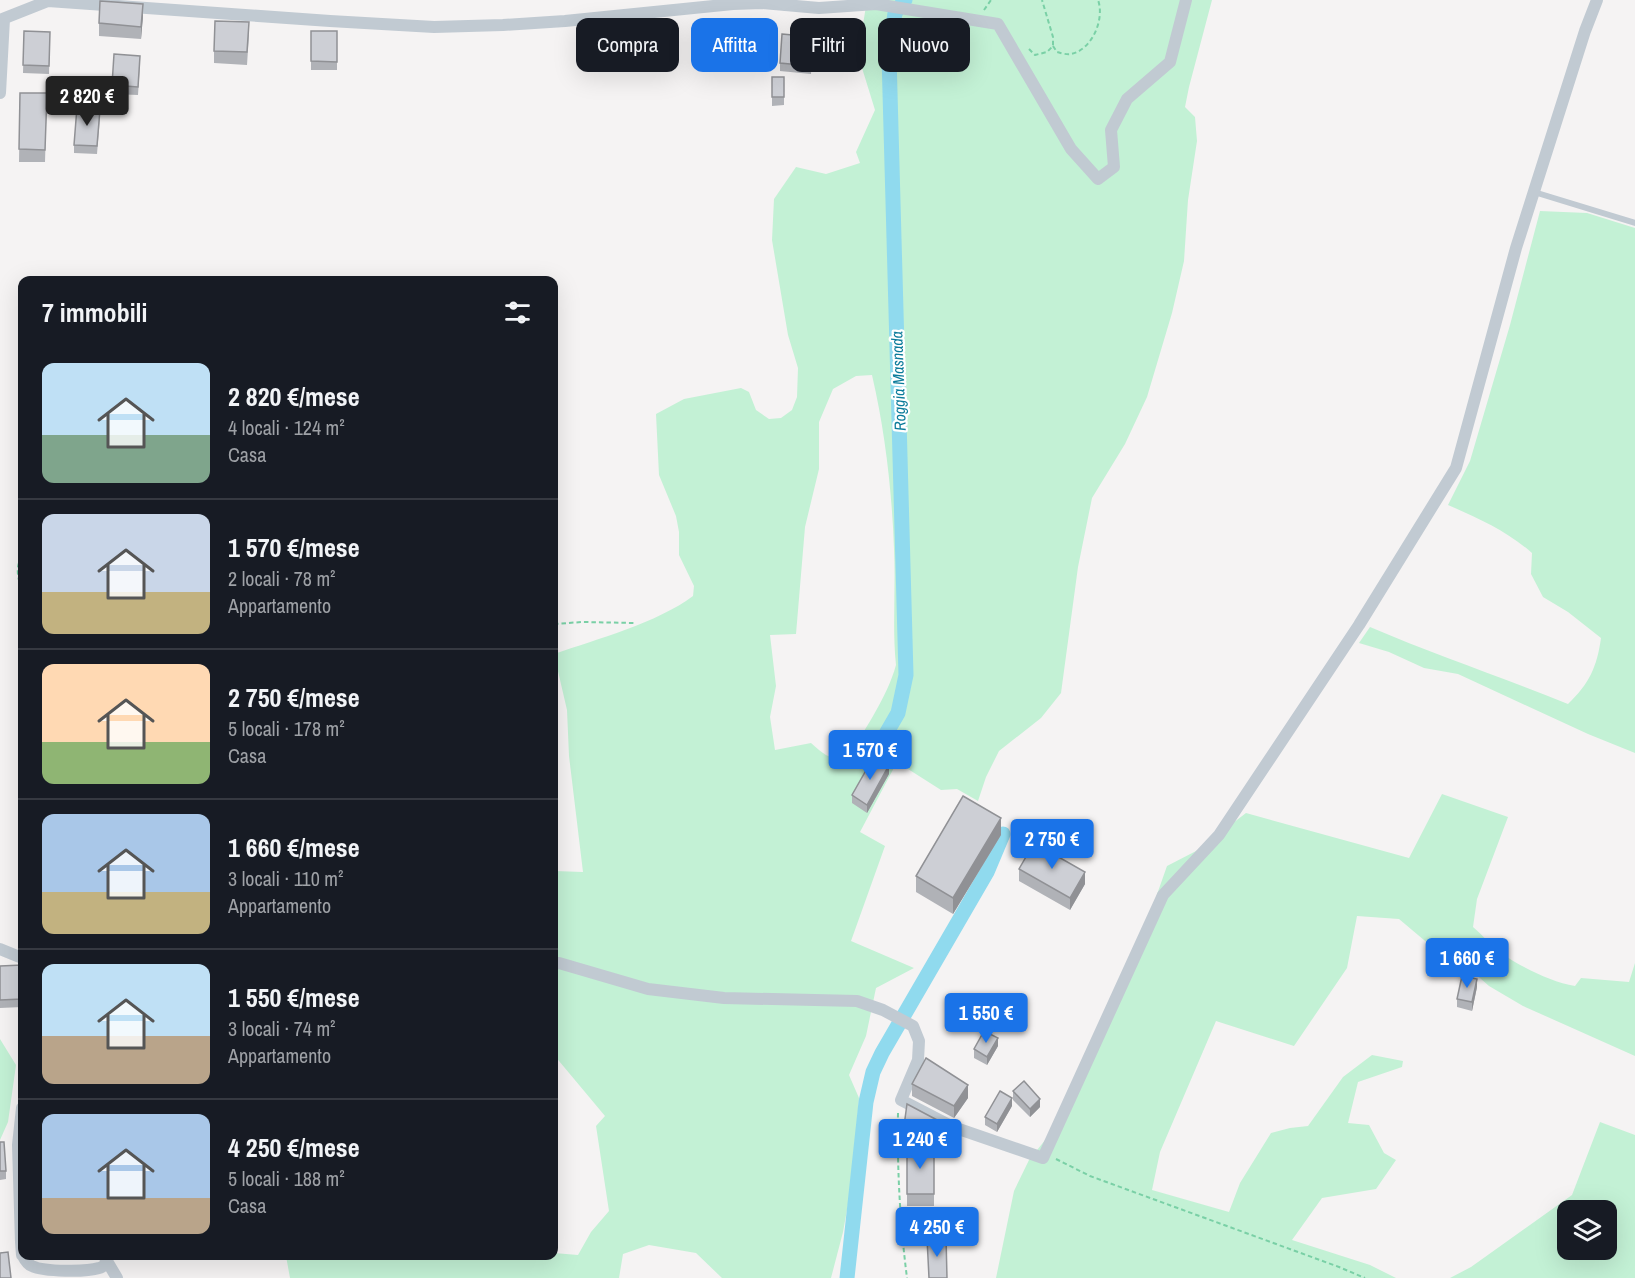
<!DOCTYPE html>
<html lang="it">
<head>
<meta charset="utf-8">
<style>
	body { margin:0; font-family:"Archivo Narrow",sans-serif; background:#20242c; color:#f1f3f6; height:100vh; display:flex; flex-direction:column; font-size:22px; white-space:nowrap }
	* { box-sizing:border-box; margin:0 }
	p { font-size:20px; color:#9ea1a6 }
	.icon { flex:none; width:33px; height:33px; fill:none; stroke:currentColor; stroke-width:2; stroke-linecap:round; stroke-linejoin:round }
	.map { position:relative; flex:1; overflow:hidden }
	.details { position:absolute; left:18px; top:276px; width:540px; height:984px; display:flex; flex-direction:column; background:#171b24; border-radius:12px; box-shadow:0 6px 24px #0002 }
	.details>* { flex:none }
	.top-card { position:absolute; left:576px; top:18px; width:570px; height:54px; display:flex; gap:12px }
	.buttons { position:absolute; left:1557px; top:1200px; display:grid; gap:12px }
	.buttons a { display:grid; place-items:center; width:60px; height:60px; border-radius:12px; background:#171b24; box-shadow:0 6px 24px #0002; font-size:30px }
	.price { position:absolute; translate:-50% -51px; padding:0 14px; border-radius:6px; background:#1a73e8; color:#fff; font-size:20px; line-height:39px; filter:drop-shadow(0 2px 3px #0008) }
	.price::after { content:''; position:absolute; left:50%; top:36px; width:18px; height:14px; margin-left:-9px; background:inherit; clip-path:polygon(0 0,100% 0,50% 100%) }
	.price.current { background:#222; color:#fff }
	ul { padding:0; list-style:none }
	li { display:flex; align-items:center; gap:18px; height:150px; padding:0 24px }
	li+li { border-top:2px solid #363941 }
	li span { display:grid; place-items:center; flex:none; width:168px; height:120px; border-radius:12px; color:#555 }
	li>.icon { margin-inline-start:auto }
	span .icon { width:72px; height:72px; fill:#fffc; stroke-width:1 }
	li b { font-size:26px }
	h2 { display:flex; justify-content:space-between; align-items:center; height:72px; padding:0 24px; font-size:26px }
	.pill { padding:0 21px; border-radius:12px; background:#171b24; box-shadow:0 6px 24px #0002; font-size:21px; line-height:54px }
	.pill.current { background:#1a73e8; color:#fff }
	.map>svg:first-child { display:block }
</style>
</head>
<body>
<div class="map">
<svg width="1635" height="1278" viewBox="0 0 1635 1278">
	<rect width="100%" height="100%" fill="#f5f3f3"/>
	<path fill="#c3f1d5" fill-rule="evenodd" d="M867 0H1212L1189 87 1185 107 1195 117 1197 141 1188 200 1184 261 1172 313 1147 397 1125 444 1092 498 1078 567 1061 693 1041 718 999 751 986 777 978 801 957 789 941 790 897 762 860 832 885 846 851 941 914 968 876 988 866 1036 849 1075 859 1098 852 1182 843 1232 831 1278H722L696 1253 649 1245 623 1254 619 1278H290L286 1256H554V1253L578 1255 591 1232 609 1211 596 1126 605 1116 554 1055V871L583 872 569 756 567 710 554 654C597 639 657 623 693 596L694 586 679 555V532L676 516 659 475 656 414 684 399 741 388 749 392 756 410 769 419 781 418 792 410 797 397 798 368 788 335 772 240 774 199 796 167 826 174 860 163 856 152 875 110 858 55ZM872 375C885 431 892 491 894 549 896 588 892 627 896 665 887 698 864 730 847 759 830 760 823 754 811 743L775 750 770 717 776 686 770 635 796 634 805 527 819 469V422L833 389 856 376Z
		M1540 211 1587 213 1635 228V753L1588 734 1458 674 1424 668 1389 652 1359 643 1370 627C1435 655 1502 677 1568 704 1589 684 1597 667 1601 638L1568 612 1543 597 1531 574 1532 553C1507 531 1478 518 1448 505L1470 461 1510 325Z
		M1442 794 1508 817 1477 899 1473 927C1483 935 1491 946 1501 953 1521 967 1551 982 1575 986L1581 978 1629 982 1635 963V1056L1523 1006 1489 986 1472 971 1437 951 1399 919 1357 916 1347 968 1294 1046 1216 1021 1160 1152 1152 1190 1229 1212 1240 1183 1271 1133 1290 1128 1308 1126 1343 1077 1372 1055 1403 1061 1402 1067 1358 1082 1348 1123 1369 1125 1384 1153 1396 1160 1376 1189 1322 1198 1292 1240 1370 1265 1396 1278H996L1014 1191 1029 1160 1050 1134 1149 917 1167 866 1198 850 1246 813 1409 858Z
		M0 1039 16 1065 8 1122 0 1140Z
		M1600 1122 1635 1135V1278H1450L1471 1267 1572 1195ZM1568 1210H1606V1250H1568Z"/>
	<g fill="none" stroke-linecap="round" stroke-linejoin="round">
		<path stroke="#90daee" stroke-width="15" d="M872 758 898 713 906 675 889 56 895 13 905 0
			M847 1278 866 1102 873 1072 882 1053 987 872 1003 834"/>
		<path stroke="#7ad0a6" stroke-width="2" stroke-dasharray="4.5 3" stroke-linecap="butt" d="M984 10 991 0
			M1053 46 1057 52C1061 53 1067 55 1071 54 1092 50 1105 19 1098 0
			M1029 49 1035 55 1047 52 1053 46V37L1042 0
			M22 556C15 568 18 578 22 591
			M554 624 582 622 635 623
			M898 1113C897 1169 900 1223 907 1278
			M1056 1159 1090 1176 1339 1267 1365 1278"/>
		<path stroke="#c1cad2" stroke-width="6" d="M1534 192 1635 223"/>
		<path stroke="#c1cad2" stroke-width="12" d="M0 20 48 1 330 21 434 27 503 25 565 21 733 4 762 3 819 8 876 4 998 24 1071 149 1098 179 1114 167 1111 130 1127 99 1170 62 1186 0
			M0 93 4 19
			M0 949 22 958
			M554 964 559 963 648 989 724 998 857 1001 883 1010 913 1026 919 1041 918 1060 901 1100 953 1127 1043 1158 1163 895 1219 835 1359 625 1456 468 1516 248 1585 31 1597 0
			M22 1108 18 1145 21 1242 22 1255
			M23 1256C25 1260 27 1264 32 1266 44 1272 87 1272 99 1268 101 1268 106 1264 107 1263
			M104 1256 117 1278"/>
	</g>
	<path fill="#b0b2b7" d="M143 16 141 39 99 36V23Z
		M24 31 50 32 49 74 23 73Z
		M311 31H337V70H311Z
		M249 34 247 65 214 63V51Z
		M813 46 811 74 780 71V63Z
		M140 64 138 95 112 94V85Z
		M772 77H784V105L772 106Z
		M20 93H47L45 162H19Z
		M100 117 97 154 74 153V145Z
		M889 774 867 813 852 803V795Z
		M1001 835 953 914 916 892V876Z
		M1019 869 1085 884 1070 910 1019 881Z
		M22 965V1007L0 1008V966Z
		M1477 987 1472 1011 1457 1007V999Z
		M998 1046 987 1065 974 1058V1049Z
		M912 1084 968 1098 954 1118 912 1096Z
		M1013 1091 1040 1107 1030 1117 1013 1100Z
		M1012 1106 997 1132 985 1125V1117Z
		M904 1126 939 1129 937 1140 904 1134Z
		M0 1142 6 1171V1179L0 1180Z
		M907 1147H934V1206H907Z"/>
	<path fill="#909195" d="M143 4V16L141 39V27Z
		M889 765V774L867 813V805Z
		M1001 818V835L953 914V898Z
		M1085 872V884L1070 910V898Z
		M1477 979V987L1472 1011V1002Z
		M998 1038V1046L987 1065V1057Z
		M968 1085V1098L954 1118V1106Z
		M1012 1098V1106L997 1132V1124Z
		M1040 1099V1107L1030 1117V1109Z
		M939 1121V1129L937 1140V1131Z"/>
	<path fill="#cdcfd5" stroke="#909195" stroke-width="1.5" d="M100 1 143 4 141 27 99 23Z
		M215 21 249 22 247 52 214 51Z
		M24 31 50 32 49 66 23 65Z
		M311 31H337V62L311 61Z
		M782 34 813 37 811 66 780 63Z
		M114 54 140 56 138 87 112 85Z
		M772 77H784V97H772Z
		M20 93H47L45 150 19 149Z
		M77 107 100 109 97 146 74 145Z
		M873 758 889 765 867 805 852 795Z
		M963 796 1001 818 953 898 916 876Z
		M1034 843 1085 872 1070 898 1019 869Z
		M22 965V999L0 1000V966Z
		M1462 976 1477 979 1472 1002 1457 999Z
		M984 1031 998 1038 987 1057 974 1049Z
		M926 1058 968 1085 954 1106 912 1084Z
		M1024 1081 1040 1099 1030 1109 1013 1091Z
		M1000 1091 1012 1098 997 1124 985 1117Z
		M907 1104 939 1121 937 1131 904 1126Z
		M0 1142H4L6 1171H0Z
		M907 1147H934V1194H907Z
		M946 1237 947 1278H929L927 1238Z
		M8 1252 11 1278H0V1253Z"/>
	<g text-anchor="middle" stroke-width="4.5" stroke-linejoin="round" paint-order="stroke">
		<g font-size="16" font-style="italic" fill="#0c7c9b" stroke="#fff">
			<text transform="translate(898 381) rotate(-92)" y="6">Roggia Masnada</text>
		</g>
	</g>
</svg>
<div class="buttons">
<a><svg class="icon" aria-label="layers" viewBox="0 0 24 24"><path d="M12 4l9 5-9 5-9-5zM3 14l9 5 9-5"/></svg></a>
</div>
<b class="price current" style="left:87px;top:127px">2 820 €</b>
<b class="price" style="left:870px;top:781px">1 570 €</b>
<b class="price" style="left:1052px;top:870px">2 750 €</b>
<b class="price" style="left:1467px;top:989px">1 660 €</b>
<b class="price" style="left:986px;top:1044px">1 550 €</b>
<b class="price" style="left:920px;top:1170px">1 240 €</b>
<b class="price" style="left:937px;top:1258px">4 250 €</b>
<div class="top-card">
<a class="pill">Compra</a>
<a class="pill current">Affitta</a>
<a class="pill">Filtri</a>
<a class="pill">Nuovo</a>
</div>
<section class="details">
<h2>7 immobili<svg class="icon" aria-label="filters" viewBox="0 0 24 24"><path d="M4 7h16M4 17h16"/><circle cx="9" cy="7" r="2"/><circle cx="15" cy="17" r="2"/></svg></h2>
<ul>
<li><span style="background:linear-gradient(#bfe0f5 60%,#7fa58c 0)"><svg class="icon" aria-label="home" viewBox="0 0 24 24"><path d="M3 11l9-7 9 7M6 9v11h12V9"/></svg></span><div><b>2 820 €/mese</b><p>4 locali · 124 m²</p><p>Casa</p></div></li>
<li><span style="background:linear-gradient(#c9d6e8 65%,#c2b280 0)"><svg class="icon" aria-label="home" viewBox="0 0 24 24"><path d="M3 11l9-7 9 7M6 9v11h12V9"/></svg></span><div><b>1 570 €/mese</b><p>2 locali · 78 m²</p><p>Appartamento</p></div></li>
<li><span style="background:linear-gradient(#ffd9b3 65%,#8fb573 0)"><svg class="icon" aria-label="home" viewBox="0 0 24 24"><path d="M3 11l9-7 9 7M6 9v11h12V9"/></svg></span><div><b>2 750 €/mese</b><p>5 locali · 178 m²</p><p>Casa</p></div></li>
<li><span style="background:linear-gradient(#a9c7e8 65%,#c2b280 0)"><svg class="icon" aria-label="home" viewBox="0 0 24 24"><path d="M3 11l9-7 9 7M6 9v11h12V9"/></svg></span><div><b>1 660 €/mese</b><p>3 locali · 110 m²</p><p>Appartamento</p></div></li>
<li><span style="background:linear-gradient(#bfe0f5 60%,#b9a48a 0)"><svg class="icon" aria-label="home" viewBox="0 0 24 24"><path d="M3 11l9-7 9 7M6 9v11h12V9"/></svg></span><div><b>1 550 €/mese</b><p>3 locali · 74 m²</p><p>Appartamento</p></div></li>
<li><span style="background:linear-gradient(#a9c7e8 70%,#b9a48a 0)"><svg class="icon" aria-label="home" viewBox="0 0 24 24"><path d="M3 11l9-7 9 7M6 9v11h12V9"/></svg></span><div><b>4 250 €/mese</b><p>5 locali · 188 m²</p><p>Casa</p></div></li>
</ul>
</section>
</div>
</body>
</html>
